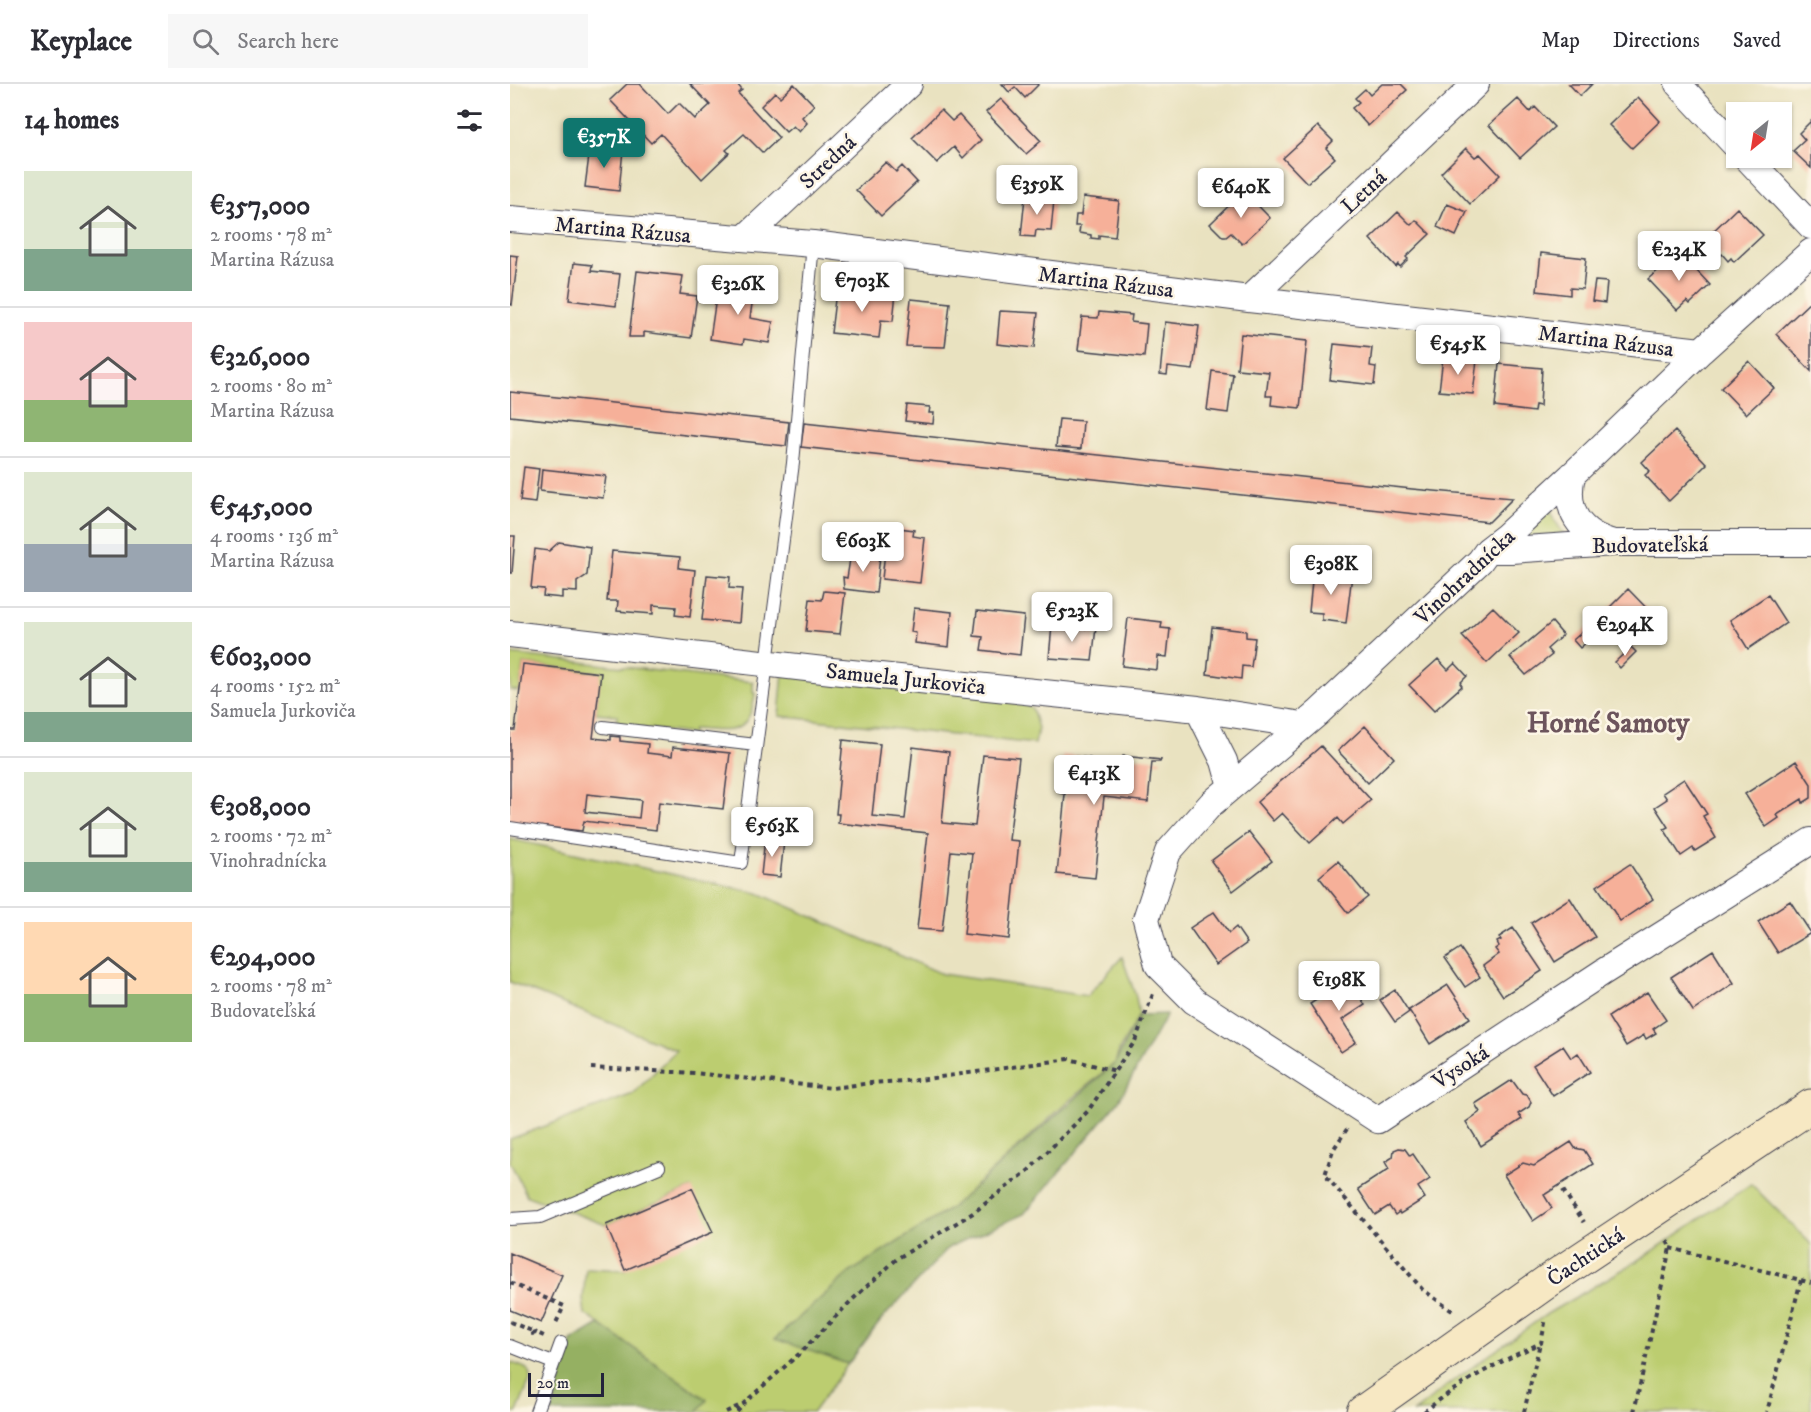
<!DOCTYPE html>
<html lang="en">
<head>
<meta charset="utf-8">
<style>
	body { margin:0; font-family:"IM FELL DW Pica",serif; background:#f7f7f7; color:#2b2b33; height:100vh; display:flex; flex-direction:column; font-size:22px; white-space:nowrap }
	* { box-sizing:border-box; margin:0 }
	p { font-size:20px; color:#7c7c81 }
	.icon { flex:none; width:33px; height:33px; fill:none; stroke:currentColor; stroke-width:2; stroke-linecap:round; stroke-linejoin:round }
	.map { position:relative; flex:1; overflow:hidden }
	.drawer { display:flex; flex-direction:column; background:#fff; width:510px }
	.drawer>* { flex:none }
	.needle { width:39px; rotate:210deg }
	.buttons { position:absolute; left:1216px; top:18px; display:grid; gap:12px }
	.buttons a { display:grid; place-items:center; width:66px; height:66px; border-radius:0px; background:#fff; box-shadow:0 2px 4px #0004; font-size:30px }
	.scale { position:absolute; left:18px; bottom:15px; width:76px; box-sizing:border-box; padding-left:6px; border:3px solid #22223b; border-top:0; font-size:16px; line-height:21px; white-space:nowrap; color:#22223b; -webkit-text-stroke:4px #fcf5e5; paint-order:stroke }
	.price { position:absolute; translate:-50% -51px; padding:0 14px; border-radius:6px; background:#fff; color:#222; font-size:20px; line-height:39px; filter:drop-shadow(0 2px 3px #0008) }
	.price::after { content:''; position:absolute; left:50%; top:36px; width:18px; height:14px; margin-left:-9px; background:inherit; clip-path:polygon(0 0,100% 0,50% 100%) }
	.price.active { background:#0f766e; color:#fff }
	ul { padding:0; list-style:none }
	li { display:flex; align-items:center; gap:18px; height:150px; padding:0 24px }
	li+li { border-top:2px solid #e1e1e2 }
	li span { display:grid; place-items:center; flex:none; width:168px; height:120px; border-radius:0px; color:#555 }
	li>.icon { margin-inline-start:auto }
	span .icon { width:72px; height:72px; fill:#fffc; stroke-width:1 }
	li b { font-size:26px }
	h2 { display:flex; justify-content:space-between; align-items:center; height:72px; padding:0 24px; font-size:26px }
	header { display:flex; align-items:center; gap:36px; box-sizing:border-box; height:84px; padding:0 30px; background:#fff; border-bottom:2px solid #e1e1e2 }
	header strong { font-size:28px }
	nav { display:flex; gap:33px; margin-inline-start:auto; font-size:21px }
	.search { width:420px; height:54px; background:#f7f7f7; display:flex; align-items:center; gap:15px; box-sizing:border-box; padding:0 21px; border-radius:0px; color:#7c7c81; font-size:22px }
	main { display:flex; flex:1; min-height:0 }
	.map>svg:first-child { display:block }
</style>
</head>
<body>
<header>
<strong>Keyplace</strong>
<div class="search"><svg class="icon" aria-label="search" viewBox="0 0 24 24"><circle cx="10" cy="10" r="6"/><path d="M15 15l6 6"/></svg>Search here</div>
<nav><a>Map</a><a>Directions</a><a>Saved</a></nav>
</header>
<main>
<section class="drawer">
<h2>14 homes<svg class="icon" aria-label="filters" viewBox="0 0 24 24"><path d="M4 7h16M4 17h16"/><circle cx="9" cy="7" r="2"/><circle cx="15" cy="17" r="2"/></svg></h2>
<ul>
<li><span style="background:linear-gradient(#dfe7d0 65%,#7fa58c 0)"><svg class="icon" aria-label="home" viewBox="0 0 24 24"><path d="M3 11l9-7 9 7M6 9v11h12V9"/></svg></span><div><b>€357,000</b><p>2 rooms · 78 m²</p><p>Martina Rázusa</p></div></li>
<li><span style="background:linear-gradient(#f6c9c9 65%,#8fb573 0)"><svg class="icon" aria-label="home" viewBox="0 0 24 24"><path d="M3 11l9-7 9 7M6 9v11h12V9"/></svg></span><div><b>€326,000</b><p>2 rooms · 80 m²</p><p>Martina Rázusa</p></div></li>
<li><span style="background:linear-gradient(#dfe7d0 60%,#9aa5b1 0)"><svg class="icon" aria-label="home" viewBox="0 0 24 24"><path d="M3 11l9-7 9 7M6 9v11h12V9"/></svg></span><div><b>€545,000</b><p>4 rooms · 136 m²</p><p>Martina Rázusa</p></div></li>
<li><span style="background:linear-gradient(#dfe7d0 75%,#7fa58c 0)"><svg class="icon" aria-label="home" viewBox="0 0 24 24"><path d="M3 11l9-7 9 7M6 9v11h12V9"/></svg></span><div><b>€603,000</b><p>4 rooms · 152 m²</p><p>Samuela Jurkoviča</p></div></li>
<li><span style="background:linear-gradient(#dfe7d0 75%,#7fa58c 0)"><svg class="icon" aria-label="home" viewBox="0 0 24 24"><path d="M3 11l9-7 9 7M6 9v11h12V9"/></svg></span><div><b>€308,000</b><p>2 rooms · 72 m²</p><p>Vinohradnícka</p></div></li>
<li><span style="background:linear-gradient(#ffd9b3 60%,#8fb573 0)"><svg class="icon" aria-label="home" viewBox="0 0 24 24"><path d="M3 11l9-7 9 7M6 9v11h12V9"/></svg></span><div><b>€294,000</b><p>2 rooms · 78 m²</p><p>Budovateľská</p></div></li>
</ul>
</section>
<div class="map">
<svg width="1301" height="1328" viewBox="0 0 1301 1328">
	<rect width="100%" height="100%" fill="#fcf5e5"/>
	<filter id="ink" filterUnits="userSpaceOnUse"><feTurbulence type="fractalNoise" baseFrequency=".0167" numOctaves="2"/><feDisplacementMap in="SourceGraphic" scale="12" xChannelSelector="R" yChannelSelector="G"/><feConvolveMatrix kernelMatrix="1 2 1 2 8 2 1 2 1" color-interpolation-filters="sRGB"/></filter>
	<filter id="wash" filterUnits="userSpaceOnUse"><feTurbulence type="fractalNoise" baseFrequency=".008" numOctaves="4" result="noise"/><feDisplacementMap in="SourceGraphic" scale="24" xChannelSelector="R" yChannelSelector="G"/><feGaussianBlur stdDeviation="1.35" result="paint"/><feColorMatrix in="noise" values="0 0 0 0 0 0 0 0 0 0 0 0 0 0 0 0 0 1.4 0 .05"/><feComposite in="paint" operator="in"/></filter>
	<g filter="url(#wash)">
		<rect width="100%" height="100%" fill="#e9e2c0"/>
		<path fill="#bccd70" stroke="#6f7856" stroke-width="1.5" d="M1041 426 1043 434 1054 450 1015 453V449Z
			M0 570 243 598V609H245C240 654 219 647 183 645L182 650 106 641 107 631 86 629 90 589 13 580 10 607 0 606Z
			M273 588 502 612 522 624 528 644 525 660 269 632Z
			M0 755 248 809 432 890 577 912 612 873 626 913 629 931 610 964 605 979 562 1014 440 1125 339 1189 266 1254 338 1280 303 1328H187L196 1315 75 1230 73 1215 76 1184 115 1186 182 1104 96 1141 17 1112 0 1078V1055L123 1010 166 966 0 898Z
			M1241 1100 1301 1160V1328H904L944 1296 1037 1230 1134 1173Z
			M0 1278C9 1282 21 1283 21 1294L7 1328H0Z"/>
		<path fill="#95b062" stroke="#5c694e" stroke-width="1.5" d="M657 930 608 1018 514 1130 439 1163 372 1235 338 1280 265 1255 339 1189 440 1125 605 979 629 931Z
			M89 1240 197 1316 187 1328H42L61 1257Z"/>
		<g id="blocks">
			<path fill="#f6b099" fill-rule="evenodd" d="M117 0H130L158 30 169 19 185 35 200 21 180 0H227L232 6 228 9 269 54 253 69 234 50 216 66 219 69 192 95 151 50 141 59 100 16Z
				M284 0 304 21 292 33 297 39 289 48 283 42 276 48 251 22 265 8 270 13Z
				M492 0H529L515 14 505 3 499 8Z
				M872 0H891L897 6 858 42 842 24 849 18 845 14 855 5 860 11Z
				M1059 0H1082L1070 12Z
				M1128 13 1150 37 1122 64 1099 41Z
				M491 15 531 57 516 70 476 28Z
				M1008 15 1020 28 1025 23 1044 43 1010 74 979 41Z
				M431 26 442 37 449 31 471 56 453 74 444 63 427 79 402 54Z
				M1301 37V84L1283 67 1295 56 1289 49Z
				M808 42 823 57 816 64 825 74 797 99 773 74Z
				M89 63 113 66 109 107 75 103 80 64 89 65Z
				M956 64 965 73 970 70 990 91 960 120 931 89Z
				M376 78 386 88 392 82 407 98 371 132 346 106Z
				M734 107 760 134 732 160 721 149 716 153H713L700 140Z
				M515 113 544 116 541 147 526 146 525 153 511 152Z
				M573 113 609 117 605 153 589 151V155L581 154V151L569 149 570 142H565L566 131H571Z
				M937 120 957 128 946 152 927 143Z
				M1227 124 1253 151 1224 178 1221 174 1218 177 1212 170 1208 173 1200 164 1203 160 1197 153Z
				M888 128 901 141 906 136 920 150 896 173 898 175 890 183 888 180 886 183 860 155Z
				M1031 169 1076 174 1073 205 1060 204V211L1027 207Z
				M0 171 8 172 2 221 0 220Z
				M1174 173 1200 201 1180 220 1177 217 1167 226 1138 195 1151 184 1148 180 1152 176 1155 179 1158 177 1166 176 1168 179Z
				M64 179 82 181 81 187 110 190 106 222 59 216Z
				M127 187 173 192 170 210 187 212 181 254 134 248V253H119Z
				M221 195 245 199 240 234 263 238 259 259 234 255 233 260 200 255 207 207 219 208Z
				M1085 197 1097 198 1095 219 1082 217Z
				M326 207 372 212 373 207 386 209 383 237 371 236 369 254 321 249Z
				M401 215 440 219 435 263 396 262Z
				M1301 217V287L1266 250Z
				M490 227 528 229 524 264 487 260Z
				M589 228 622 231 621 238 637 240 634 273 568 266 572 233 588 234Z
				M655 238 689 242 683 286 658 283 657 291 650 290Z
				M731 250 797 257 790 324 761 321 762 312H756L759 288 727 285Z
				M824 260 862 264 860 282 866 283 864 301 820 296Z
				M933 273 967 276 963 310 929 307Z
				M1239 277 1264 304 1236 330 1211 304Z
				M989 280 1032 284 1030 322 1025 321 1024 328 985 323Z
				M702 287 723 290 718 329 697 326Z
				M0 308 279 338 276 362 0 332Z
				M397 321 420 323 419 329H424L423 340 395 337Z
				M549 335 573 337 571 365 546 363Z
				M294 339 902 405 1003 414 979 438 291 363Z
				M1165 347 1197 380 1159 417 1135 391 1140 387 1132 378Z
				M14 383 29 385 25 419 10 417Z
				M32 385 96 392 93 414 30 407Z
				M389 444 404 446 403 452 415 454 410 499 372 495 377 449 388 450Z
				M0 452H5L2 489H0Z
				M49 458 80 463 77 491 67 498V508L52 507V514L33 512 34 505 21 504 25 465 39 467Z
				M102 467 170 473 169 484 185 486 180 533 165 531 166 523 143 521V530L107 527 108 517H97Z
				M341 469 370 472 366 509 334 505 333 493 337 494Z
				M803 487 842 491 836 539 812 536V529L799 528Z
				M197 491 220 493 219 504 232 505 229 539 192 536Z
				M1118 505 1149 537 1126 559 1095 528Z
				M314 507 335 509 330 550 296 547 300 515 312 516Z
				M1258 511 1276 539 1238 565 1220 536Z
				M983 523 1009 549 977 579 952 552Z
				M404 524 442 528 439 563 405 559 406 549 401 548Z
				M467 527 514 532 510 571 471 566 473 553 464 552Z
				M618 534 652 538 651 544 660 545 657 573 648 572 647 586 612 582Z
				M1042 538 1053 551 1037 565 1042 571 1016 591 1000 573Z
				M542 541 575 545V543L586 544 582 577 539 574Z
				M702 543 736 547V553L745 554 741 583 732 582 731 595 697 590Z
				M1078 543 1085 551 1070 564 1063 556Z
				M1121 563 1126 568 1110 584 1105 578Z
				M928 575 938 586 945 579 957 592 950 599 952 602 924 627 899 601Z
				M13 580 91 589 83 654 101 656V652L110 653V657L138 660 137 669 162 672 163 663 220 669 213 725 149 718 146 746 74 737 72 747 0 739V646H5ZM77 710 131 716 129 734 75 728Z
				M855 642 884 674 858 699 828 667Z
				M333 656 370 660 362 732 395 735 403 663 439 668 432 739 465 742 473 671 509 674 499 756 509 757 499 855 454 850 462 769 441 767 432 847 407 845 418 749 328 739 329 730H326Z
				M811 662 861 716 833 740 828 734 800 759 772 729 763 737 747 718Z
				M553 671 580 674V681L611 684 613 672 651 676 650 678H642L638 718 594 713 585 794 547 790 555 710 549 709Z
				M1286 677 1301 700V714L1293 719 1292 715 1267 731 1269 734 1256 743 1235 710Z
				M1174 695 1197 730 1193 732 1206 754 1185 767 1183 764 1171 772 1154 745 1158 743 1145 723 1157 715 1153 709Z
				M739 748 762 777 723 807 701 777Z
				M255 754 274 757 270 793 251 791Z
				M828 777 858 813 838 829 809 793Z
				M1120 780 1143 815 1110 837 1087 802Z
				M1060 814 1085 853 1045 878 1021 839Z
				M1280 817 1301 849 1268 869 1248 838Z
				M704 828 719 849 726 843 737 859 706 881 680 844Z
				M1003 844 1032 887 993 912 973 882 989 870 985 865 989 862 987 858 991 856 989 853Z
				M950 864 970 893 955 903 935 874Z
				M1203 866 1224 899 1183 927 1161 893Z
				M839 895 855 921 832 936 846 958 831 968 800 920Z
				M938 901 960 934 920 960 899 926Z
				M885 906 899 928 885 938 870 916Z
				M1137 908 1156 936 1143 945 1146 949 1136 955 1134 951 1116 962 1098 933Z
				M1053 962 1061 974 1068 969 1080 988 1043 1012 1023 981Z
				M1002 996 1012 1010 1017 1011 1021 1018 1019 1023 1008 1030 1012 1035 971 1062 956 1038 970 1028 965 1020Z
				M1061 1058 1065 1064 1074 1066 1083 1080 1034 1111 1042 1124 1023 1137 994 1091 1013 1079 1024 1082Z
				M889 1064 895 1065 900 1072 903 1070 920 1095 908 1103 915 1114 890 1130 889 1128 885 1131 879 1122 865 1131 848 1105 879 1085 875 1078 883 1073 884 1066Z
				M182 1104 203 1148 115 1186 96 1141Z
				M0 1169 52 1191 31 1239 0 1226Z"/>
		</g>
	</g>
	<g filter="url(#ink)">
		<use href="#blocks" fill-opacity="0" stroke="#403f4f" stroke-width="1.5"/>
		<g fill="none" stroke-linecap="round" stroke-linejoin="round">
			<defs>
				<path id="service" d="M93 643 246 661
					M0 744 231 779 283 379 303 160
					M0 1135 30 1133 149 1083
					M0 1262 43 1279
					M26 1328 51 1259"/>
				<path id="minor" d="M1168 0 1227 63
					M1237 74 1301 142
					M0 135 303 160 739 215 1191 267
					M235 154 399 0
					M1301 168 1191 267 1062 391 996 452 978 466 970 477 808 629 701 720 658 768 636 835 648 881 684 917 868 1036 1093 888 1301 757
					M739 215 966 0
					M1062 391C1054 427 1069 450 1104 459
					M978 466H1001L1104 459H1301
					M0 550 322 587 688 625 793 641
					M688 625 714 677 721 702"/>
				<path id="secondary" d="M853 1328 1038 1197 1301 1022"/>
			</defs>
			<use href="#service" stroke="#403f4f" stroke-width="14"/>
			<use href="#minor" stroke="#403f4f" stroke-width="28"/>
			<use href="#secondary" stroke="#403f4f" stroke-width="35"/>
			<path stroke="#403f4f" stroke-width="4" stroke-dasharray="4.5 4.5" stroke-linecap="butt" d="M81 984 185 989 322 1004 361 999 409 996 559 975 606 987
				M837 1045 823 1066 815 1091 912 1205 945 1229
				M1053 1106 1074 1138
				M1160 1164 1291 1196 1257 1328
				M1291 1196 1301 1199
				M0 1199 54 1222 45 1241
				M0 1238 27 1249
				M21 1250 27 1249 36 1253
				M216 1328 233 1320 289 1270 343 1215 388 1174 463 1129 519 1086 578 1027 625 957 643 910
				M227 1328 233 1321
				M914 1328C950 1298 989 1278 1031 1259L1036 1234
				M1014 1328 1030 1259
				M1124 1328 1160 1164 1156 1153"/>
			<use href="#service" stroke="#fff" stroke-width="12"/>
			<use href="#minor" stroke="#fff" stroke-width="26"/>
			<use href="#secondary" stroke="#f7e8c3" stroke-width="33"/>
		</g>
	</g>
	<g text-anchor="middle" stroke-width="5" stroke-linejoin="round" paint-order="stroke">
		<g font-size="22" fill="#22223b" stroke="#fcf5e5">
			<text transform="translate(317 77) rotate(-43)" y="8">Stredná</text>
			<text transform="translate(853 107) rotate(-43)" y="8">Letná</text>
			<text transform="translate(113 145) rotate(5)" y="8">Martina Rázusa</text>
			<text transform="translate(596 197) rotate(7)" y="8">Martina Rázusa</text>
			<text transform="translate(1096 256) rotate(7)" y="8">Martina Rázusa</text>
			<text transform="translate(1140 460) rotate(-1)" y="8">Budovateľská</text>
			<text transform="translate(954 492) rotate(-43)" y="8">Vinohradnícka</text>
			<text transform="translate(396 594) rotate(6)" y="8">Samuela Jurkoviča</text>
			<text transform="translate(950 982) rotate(-33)" y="8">Vysoká</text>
			<text transform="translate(1075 1172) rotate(-34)" y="8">Čachtická</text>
		</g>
		<g font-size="28" font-weight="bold" fill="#6c545c" stroke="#fcf5e5">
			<text x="1098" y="648">Horné Samoty</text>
		</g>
	</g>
</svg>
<div class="buttons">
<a><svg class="needle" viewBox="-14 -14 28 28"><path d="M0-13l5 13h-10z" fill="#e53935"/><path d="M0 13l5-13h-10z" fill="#7c7c81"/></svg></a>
</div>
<div class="scale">20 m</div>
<b class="price active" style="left:94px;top:85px">€357K</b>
<b class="price" style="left:527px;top:132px">€359K</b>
<b class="price" style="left:731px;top:135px">€640K</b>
<b class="price" style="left:1169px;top:198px">€234K</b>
<b class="price" style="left:352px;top:229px">€703K</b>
<b class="price" style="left:228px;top:232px">€326K</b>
<b class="price" style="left:948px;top:292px">€545K</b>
<b class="price" style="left:353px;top:489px">€603K</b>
<b class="price" style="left:821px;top:512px">€308K</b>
<b class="price" style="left:562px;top:559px">€523K</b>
<b class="price" style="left:1115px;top:573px">€294K</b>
<b class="price" style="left:584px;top:722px">€413K</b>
<b class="price" style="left:262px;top:774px">€563K</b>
<b class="price" style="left:829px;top:928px">€198K</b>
</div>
</main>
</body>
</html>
